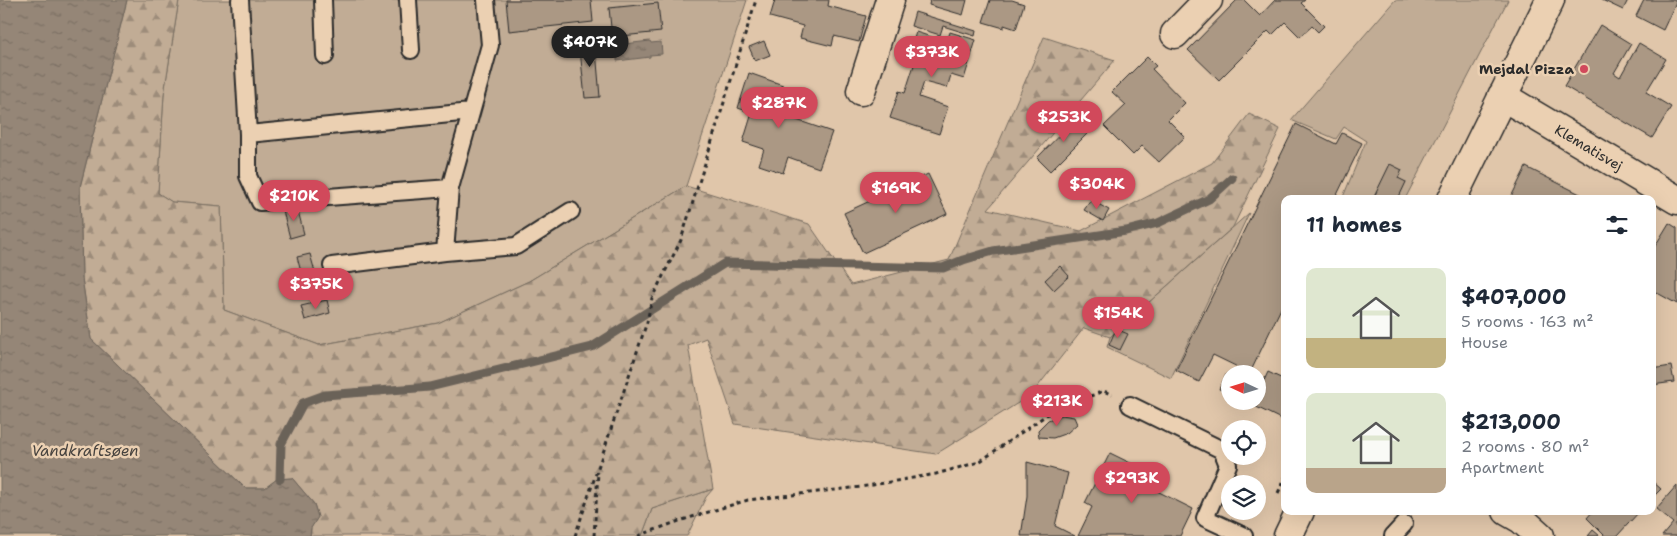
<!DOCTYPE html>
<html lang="en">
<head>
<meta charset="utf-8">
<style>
	body { margin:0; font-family:"Shantell Sans",sans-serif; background:#f6f6f7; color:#1f2937; height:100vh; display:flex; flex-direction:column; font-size:19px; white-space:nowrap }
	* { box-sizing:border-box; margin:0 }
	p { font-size:16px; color:#747a83 }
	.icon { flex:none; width:28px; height:28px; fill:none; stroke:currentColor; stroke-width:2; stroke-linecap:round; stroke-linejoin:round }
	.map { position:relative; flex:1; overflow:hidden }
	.drawer { position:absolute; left:1281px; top:195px; width:375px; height:320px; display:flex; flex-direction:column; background:#fff; border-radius:10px; box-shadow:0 5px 20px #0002 }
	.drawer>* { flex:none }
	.needle { width:32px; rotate:274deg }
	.tools { position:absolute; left:1221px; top:365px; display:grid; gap:10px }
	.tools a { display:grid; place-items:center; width:45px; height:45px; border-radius:50%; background:#fff; box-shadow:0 5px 20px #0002; font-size:25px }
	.price { position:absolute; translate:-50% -42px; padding:0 11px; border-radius:18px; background:#d1495b; color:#fff; font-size:16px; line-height:32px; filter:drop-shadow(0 1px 2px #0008) }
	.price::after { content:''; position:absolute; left:50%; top:30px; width:15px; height:11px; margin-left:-8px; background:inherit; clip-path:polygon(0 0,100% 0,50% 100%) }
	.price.on { background:#222; color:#fff }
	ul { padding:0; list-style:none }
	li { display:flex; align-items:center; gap:15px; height:125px; padding:0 25px }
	li span { display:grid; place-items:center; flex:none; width:140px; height:100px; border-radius:10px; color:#555 }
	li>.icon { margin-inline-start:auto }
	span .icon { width:60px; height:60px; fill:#fffc; stroke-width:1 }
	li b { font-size:21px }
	h2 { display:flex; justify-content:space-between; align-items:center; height:60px; padding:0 25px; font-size:21px }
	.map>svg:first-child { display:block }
</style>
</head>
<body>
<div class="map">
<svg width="1677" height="536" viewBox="0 0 1677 536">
	<defs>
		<pattern id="forest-firs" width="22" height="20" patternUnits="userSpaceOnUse" patternTransform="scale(1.25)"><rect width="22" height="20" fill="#c1ac95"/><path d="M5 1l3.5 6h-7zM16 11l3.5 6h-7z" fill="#9d8c7a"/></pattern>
		<pattern id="water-ripples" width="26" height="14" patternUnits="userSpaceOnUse" patternTransform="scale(1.25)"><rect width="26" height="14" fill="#958677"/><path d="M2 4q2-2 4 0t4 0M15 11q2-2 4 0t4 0" fill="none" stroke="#7a6e62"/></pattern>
	</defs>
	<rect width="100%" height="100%" fill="#e0c6aa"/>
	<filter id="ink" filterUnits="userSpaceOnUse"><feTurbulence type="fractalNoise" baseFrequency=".02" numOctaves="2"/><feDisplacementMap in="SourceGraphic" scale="10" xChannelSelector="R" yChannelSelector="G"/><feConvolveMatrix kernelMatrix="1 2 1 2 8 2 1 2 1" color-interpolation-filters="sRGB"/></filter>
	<g filter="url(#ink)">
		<path fill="#c1ac95" stroke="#766c60" d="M179 0H747L686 186 529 281 438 323 319 345 224 310 221 206 172 202 158 193 164 94Z
			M1395 0H1508L1405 199H1348L1343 197 1366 141 1344 127 1336 139 1291 120Z
			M1249 213 1171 378 1107 347 1110 337Z
			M713 489 706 497 687 536H642L652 509Z"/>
		<path fill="url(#forest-firs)" stroke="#766c60" d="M127 0H179L164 94 158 193 172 202 221 206 224 310 319 345 438 323 529 281 686 186 809 224 851 285 949 260 1044 37 1115 60 988 209 1081 231 1212 163 1249 114 1280 129 1233 227 1110 337 1084 328 1031 395 936 454 735 424 706 338 688 345 713 489 652 509 642 536H310L311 528 318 517 314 504 292 478 277 479 265 488H245L91 339 82 278 80 187Z"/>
		<path fill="url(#water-ripples)" stroke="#6b6259" d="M0 0H127L80 187 82 278 91 339 245 488H265L277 479 292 478 314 504 318 517 311 528 310 536H0Z
			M650 41 651 43 661 42 662 54 650 55V57L617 61V57L612 58 611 49 616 48V45Z"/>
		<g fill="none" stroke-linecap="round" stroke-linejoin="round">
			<path stroke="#6b6259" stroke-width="9" d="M280 479 281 444 303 403 325 395 430 387 592 347 725 263 943 268 963 260 993 251 1126 231 1158 223 1209 199 1232 178"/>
		</g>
		<path fill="#ab9884" stroke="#2b2b2b" d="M506 0H591L593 22 509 31Z
			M775 0H829L828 6 866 16 859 42 834 36 832 46 800 38 803 26 770 17Z
			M930 0H967L963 15 929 5Z
			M990 0H1012L1024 4 1016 29 1004 25V28L983 22Z
			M1237 0H1244L1260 16 1275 0H1305L1301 3 1324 26 1318 32 1312 26 1300 37 1285 22 1272 35 1268 31 1219 80 1188 50Z
			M1602 0H1628L1623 10Z
			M1644 0H1677L1663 30 1636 16Z
			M658 3 661 32 612 37 609 8Z
			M915 12 976 31 975 36 943 26 940 35 911 26Z
			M1600 25 1631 44 1614 73 1620 77 1639 43 1666 59 1646 92 1671 107 1652 138 1564 86Z
			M916 32 947 42 950 32 976 40 964 79 951 75 947 88 924 82 919 97 948 107 939 134 890 118 899 91 905 93 914 65 907 62Z
			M595 39 600 97 585 98 579 40Z
			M764 41 770 55 755 61 749 47Z
			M1147 57 1156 66 1152 69 1185 103 1168 120 1185 137 1159 162 1142 146 1133 155 1104 126 1126 105 1112 92Z
			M749 73 783 85 773 112 832 132 819 168 788 157 783 173 759 165 764 149 743 142 752 113 738 108Z
			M1078 116 1092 129 1050 171 1037 158Z
			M1296 124 1336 144 1342 133 1362 143 1335 199H1285V300L1250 373 1213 355 1199 382 1176 370Z
			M1390 164 1402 170 1398 178 1406 182 1398 199H1373Z
			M1526 167 1588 198V199H1510Z
			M928 174 947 214 863 253 844 213Z
			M1091 200 1109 210 1103 221 1084 210Z
			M297 207 304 234 290 238 283 211Z
			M1669 223 1677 228V304L1652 290V251Z
			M310 254 317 279 304 283 297 257Z
			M1060 266 1069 276 1054 290 1045 280Z
			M327 300 330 313 305 320 301 306Z
			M1116 329 1128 334 1120 350 1109 345Z
			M1671 366 1674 382 1652 385V369Z
			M1268 372 1285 380V421L1244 401H1258V387L1260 389Z
			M1227 373 1230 374V394L1219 389Z
			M1062 415 1074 417 1077 424 1067 433 1053 438 1039 437 1038 430 1048 420Z
			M1110 453 1161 478 1155 490 1193 509 1180 536H1078L1092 507 1085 503Z
			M1027 462 1068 473 1055 526 1075 536H1021L1027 496Z
			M1652 481 1661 489 1652 498Z
			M1677 485V523L1675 526 1677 528V536H1662L1673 523 1656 509Z
			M1593 511H1640L1617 536H1605L1587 518Z
			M1593 530 1600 536H1588Z"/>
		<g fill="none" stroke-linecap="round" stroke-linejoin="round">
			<defs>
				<path id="lane" d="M240 0 248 134V176L260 202 450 188 490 45 486 0
					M323 0 325 56
					M408 0 411 50
					M248 134 471 112
					M445 252 450 188
					M332 266 445 252 516 246 571 211
					M1130 405 1222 450 1228 465 1205 518 1244 536
					M1393 536 1404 524"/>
				<g id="street">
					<path d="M1175 34 1208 0"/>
					<path d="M861 91 890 0"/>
					<path id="s1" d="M1502 96 1677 200"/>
					<path d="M1507 511 1521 519 1540 536"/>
				</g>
				<path id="secondary" d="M1452 199 1550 0
					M1288 536 1300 511"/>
			</defs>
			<use href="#lane" stroke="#2b2b2b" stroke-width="20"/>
			<use href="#street" stroke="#2b2b2b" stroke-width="31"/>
			<use href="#secondary" stroke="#2b2b2b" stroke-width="31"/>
			<path stroke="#2b2b2b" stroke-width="3" stroke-dasharray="4 4" stroke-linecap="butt" d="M1278 493 1285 478
				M575 536 647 322 652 298 681 240 756 0
				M594 536 598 472
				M638 536 679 521 748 500 861 487 936 474 979 462 1055 409 1104 391 1112 395"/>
			<use href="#lane" stroke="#ebd0b2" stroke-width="16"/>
			<use href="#street" stroke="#ebd0b2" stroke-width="28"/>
			<use href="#secondary" stroke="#ebd0b2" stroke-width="28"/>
		</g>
	</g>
	<circle fill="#d1495b" stroke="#ebd0b2" stroke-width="2" cx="1584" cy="69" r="5"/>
	<g text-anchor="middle" stroke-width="5" stroke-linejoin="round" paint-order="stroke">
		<g font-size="14" font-weight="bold" fill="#2b2b2b" stroke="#ebd0b2" text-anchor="end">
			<text x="1574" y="74">Mejdal Pizza</text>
		</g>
		<g font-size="14" fill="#2b2b2b" stroke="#ebd0b2">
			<text dy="5" stroke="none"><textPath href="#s1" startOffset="101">Klematisvej</textPath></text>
		</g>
		<g font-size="15" font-style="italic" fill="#46423e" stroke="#ebd0b2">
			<text x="85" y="456">Vandkraftsøen</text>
		</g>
	</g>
</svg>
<div class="tools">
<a><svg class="needle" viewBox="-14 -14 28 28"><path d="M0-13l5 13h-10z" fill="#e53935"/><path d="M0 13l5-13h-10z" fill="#747a83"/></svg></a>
<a><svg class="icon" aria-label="locate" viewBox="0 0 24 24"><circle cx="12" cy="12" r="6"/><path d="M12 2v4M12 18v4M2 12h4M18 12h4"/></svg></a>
<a><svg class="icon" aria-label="layers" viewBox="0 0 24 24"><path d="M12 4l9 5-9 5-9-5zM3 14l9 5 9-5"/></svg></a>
</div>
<b class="price on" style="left:590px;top:68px">$407K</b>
<b class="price" style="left:932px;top:78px">$373K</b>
<b class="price" style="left:779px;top:129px">$287K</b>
<b class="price" style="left:1064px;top:143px">$253K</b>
<b class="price" style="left:1097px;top:210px">$304K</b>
<b class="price" style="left:896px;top:214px">$169K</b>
<b class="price" style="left:294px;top:222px">$210K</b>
<b class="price" style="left:316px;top:310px">$375K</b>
<b class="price" style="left:1118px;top:339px">$154K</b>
<b class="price" style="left:1057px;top:427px">$213K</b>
<b class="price" style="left:1132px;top:504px">$293K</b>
<section class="drawer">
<h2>11 homes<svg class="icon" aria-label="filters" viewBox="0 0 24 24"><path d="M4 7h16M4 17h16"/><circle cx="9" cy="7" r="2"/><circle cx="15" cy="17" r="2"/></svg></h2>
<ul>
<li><span style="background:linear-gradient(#dfe7d0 70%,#c2b280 0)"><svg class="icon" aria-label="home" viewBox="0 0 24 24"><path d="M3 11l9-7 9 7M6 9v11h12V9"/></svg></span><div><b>$407,000</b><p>5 rooms · 163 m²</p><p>House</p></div></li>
<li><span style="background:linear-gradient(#dfe7d0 75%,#b9a48a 0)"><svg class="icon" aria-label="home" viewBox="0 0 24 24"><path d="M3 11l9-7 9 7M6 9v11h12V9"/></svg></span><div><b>$213,000</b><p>2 rooms · 80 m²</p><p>Apartment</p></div></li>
</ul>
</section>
</div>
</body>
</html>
